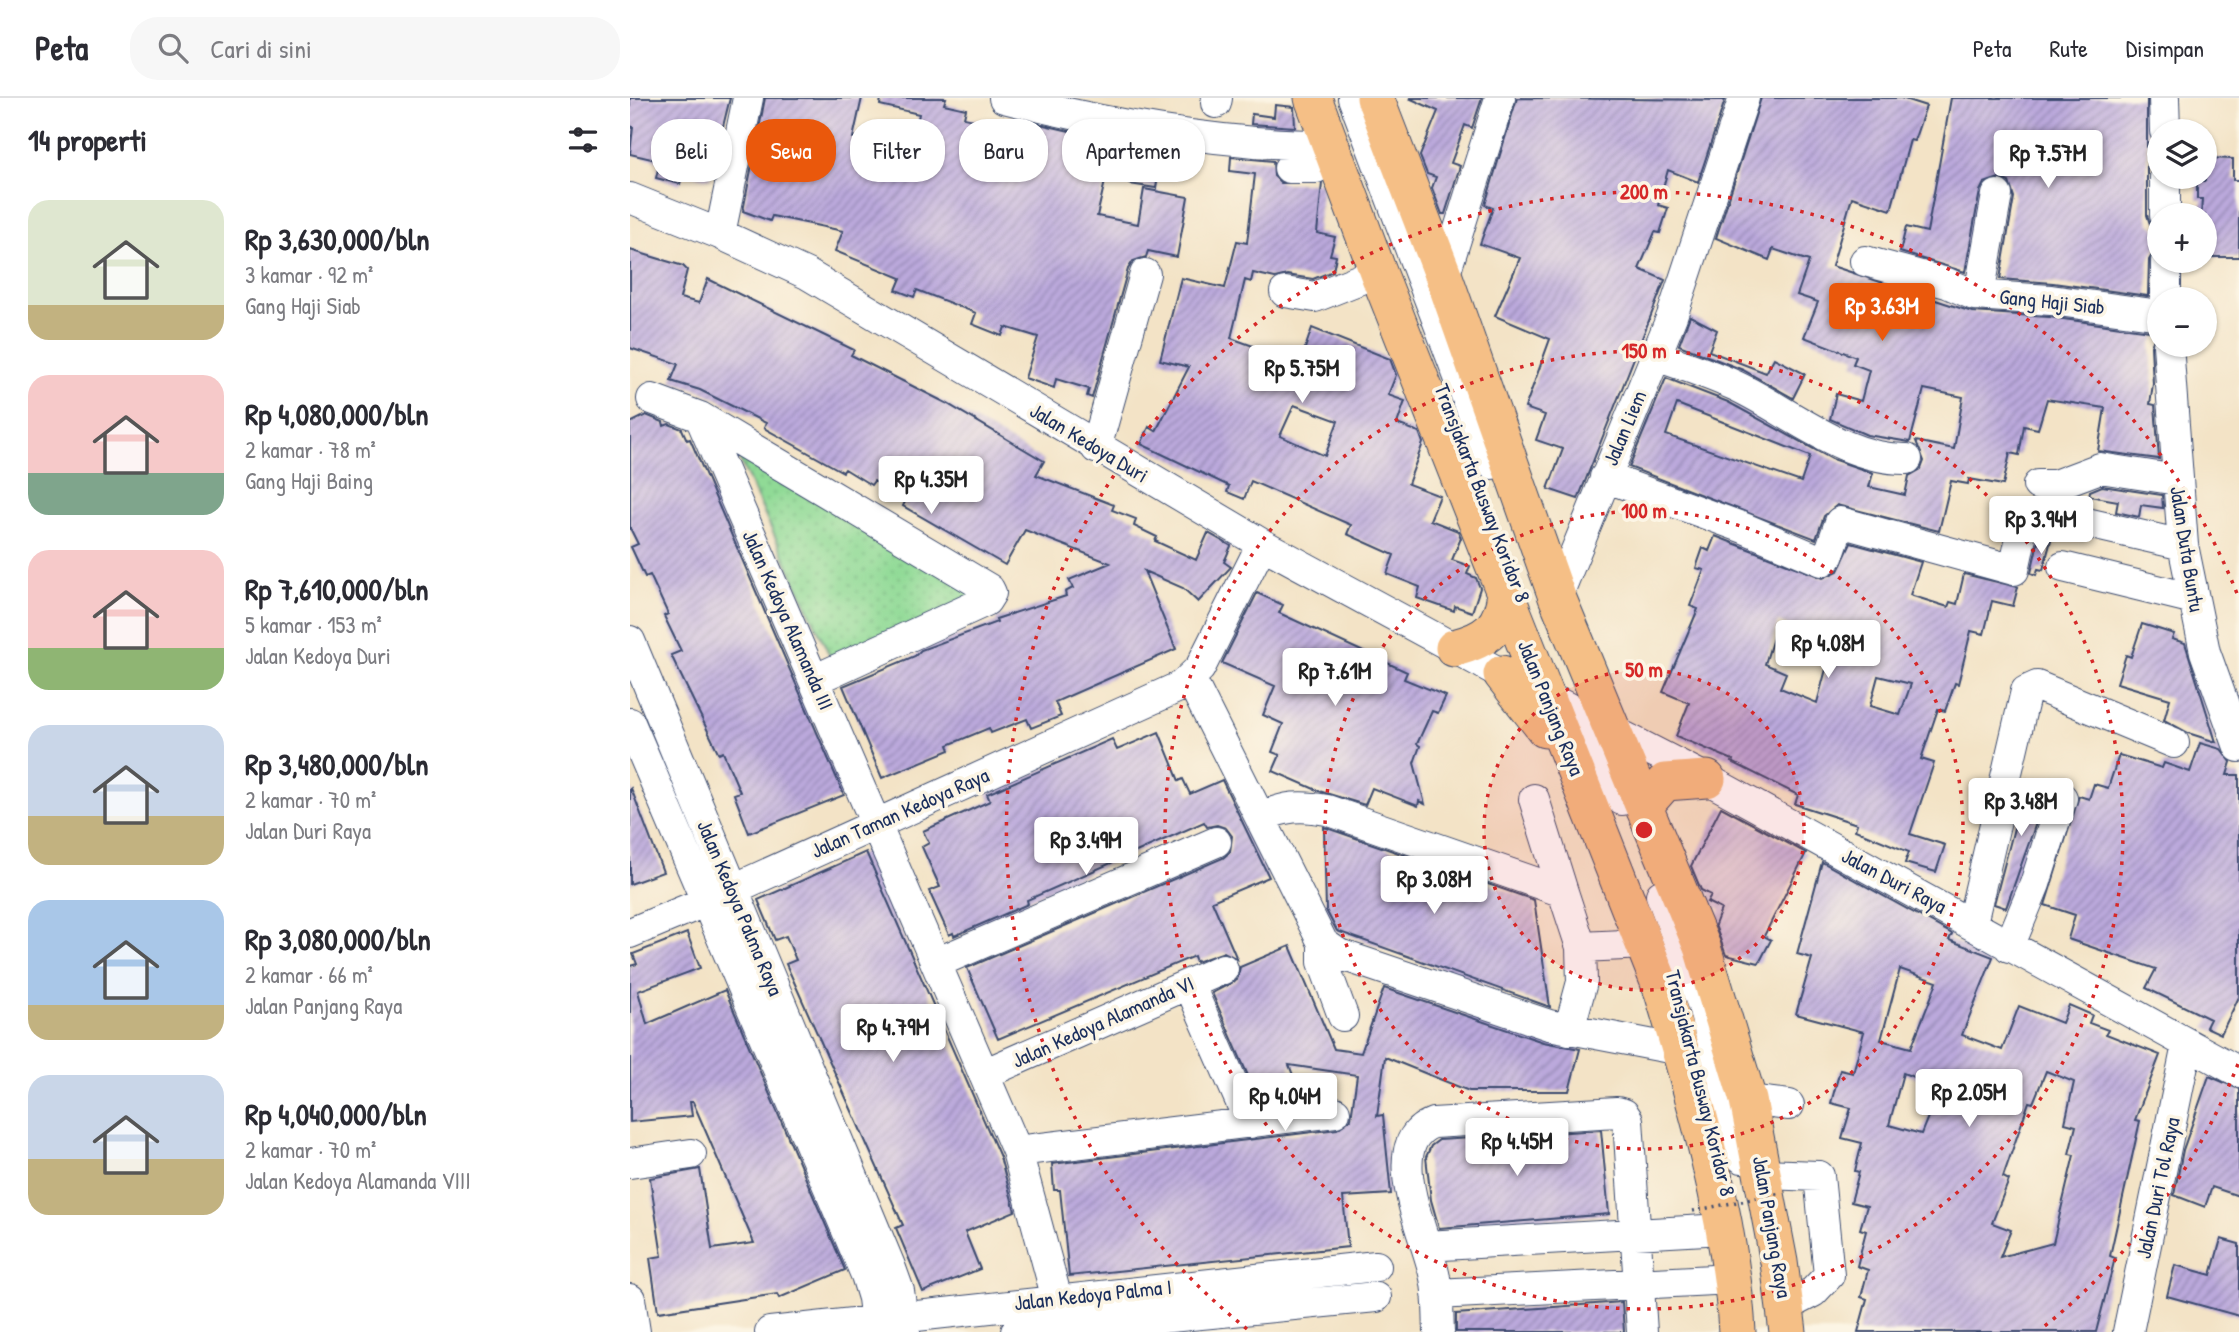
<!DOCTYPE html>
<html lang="id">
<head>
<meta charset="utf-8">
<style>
	body { margin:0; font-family:"Patrick Hand",sans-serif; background:#f7f7f7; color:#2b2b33; height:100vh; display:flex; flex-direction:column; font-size:26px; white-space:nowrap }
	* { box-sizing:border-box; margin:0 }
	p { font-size:23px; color:#7c7c81 }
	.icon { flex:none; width:38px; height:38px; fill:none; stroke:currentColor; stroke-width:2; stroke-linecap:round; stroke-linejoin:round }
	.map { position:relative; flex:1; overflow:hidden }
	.drawer { display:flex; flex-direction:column; background:#fff; width:630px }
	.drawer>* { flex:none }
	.top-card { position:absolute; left:21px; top:21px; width:665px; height:63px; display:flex; gap:14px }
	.controls { position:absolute; left:1517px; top:21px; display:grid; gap:14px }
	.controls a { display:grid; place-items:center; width:70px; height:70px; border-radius:50%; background:#fff; box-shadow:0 2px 5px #0004; font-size:35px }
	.price { position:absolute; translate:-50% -60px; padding:0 16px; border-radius:7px; background:#fff; color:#222; font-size:23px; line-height:46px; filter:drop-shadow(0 2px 4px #0008) }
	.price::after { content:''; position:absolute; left:50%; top:42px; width:21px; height:16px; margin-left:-10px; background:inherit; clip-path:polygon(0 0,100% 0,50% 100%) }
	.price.current { background:#ea580c; color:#fff }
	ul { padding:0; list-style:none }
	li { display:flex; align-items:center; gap:21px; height:175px; padding:0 28px }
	li span { display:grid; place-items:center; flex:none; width:196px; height:140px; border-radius:21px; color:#555 }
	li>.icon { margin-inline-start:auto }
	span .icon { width:84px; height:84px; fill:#fffc; stroke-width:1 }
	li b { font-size:30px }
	h2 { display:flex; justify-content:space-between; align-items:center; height:84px; padding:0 28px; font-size:30px }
	.pill { padding:0 24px; border-radius:28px; background:#fff; box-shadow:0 2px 5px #0004; font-size:24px; line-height:63px }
	.pill.current { background:#ea580c; color:#fff }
	header { display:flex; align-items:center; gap:42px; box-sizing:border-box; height:98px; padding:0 35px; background:#fff; border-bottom:2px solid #e1e1e2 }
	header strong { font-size:33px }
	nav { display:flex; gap:38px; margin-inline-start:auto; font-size:24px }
	.search { width:490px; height:63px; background:#f7f7f7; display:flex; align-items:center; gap:18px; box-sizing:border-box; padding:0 24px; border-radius:28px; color:#7c7c81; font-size:26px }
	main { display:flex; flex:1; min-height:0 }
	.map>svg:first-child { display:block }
</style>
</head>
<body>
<header>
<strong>Peta</strong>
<div class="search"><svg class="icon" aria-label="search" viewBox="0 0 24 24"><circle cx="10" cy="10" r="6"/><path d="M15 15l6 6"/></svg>Cari di sini</div>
<nav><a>Peta</a><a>Rute</a><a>Disimpan</a></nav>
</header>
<main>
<section class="drawer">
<h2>14 properti<svg class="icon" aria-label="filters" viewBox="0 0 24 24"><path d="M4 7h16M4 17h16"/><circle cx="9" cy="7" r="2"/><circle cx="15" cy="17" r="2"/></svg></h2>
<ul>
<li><span style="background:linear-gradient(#dfe7d0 75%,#c2b280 0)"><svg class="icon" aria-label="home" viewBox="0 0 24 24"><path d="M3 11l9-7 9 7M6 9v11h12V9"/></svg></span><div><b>Rp 3,630,000/bln</b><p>3 kamar · 92 m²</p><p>Gang Haji Siab</p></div></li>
<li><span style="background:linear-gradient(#f6c9c9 70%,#7fa58c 0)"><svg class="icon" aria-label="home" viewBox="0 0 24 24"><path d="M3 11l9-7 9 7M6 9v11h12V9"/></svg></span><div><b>Rp 4,080,000/bln</b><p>2 kamar · 78 m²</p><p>Gang Haji Baing</p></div></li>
<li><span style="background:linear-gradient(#f6c9c9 70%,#8fb573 0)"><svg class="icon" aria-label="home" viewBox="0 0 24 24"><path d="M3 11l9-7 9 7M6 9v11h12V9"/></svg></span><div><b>Rp 7,610,000/bln</b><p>5 kamar · 153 m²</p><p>Jalan Kedoya Duri</p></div></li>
<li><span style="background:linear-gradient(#c9d6e8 65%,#c2b280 0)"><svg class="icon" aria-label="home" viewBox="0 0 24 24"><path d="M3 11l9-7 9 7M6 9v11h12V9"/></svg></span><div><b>Rp 3,480,000/bln</b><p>2 kamar · 70 m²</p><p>Jalan Duri Raya</p></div></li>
<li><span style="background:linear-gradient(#a9c7e8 75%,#c2b280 0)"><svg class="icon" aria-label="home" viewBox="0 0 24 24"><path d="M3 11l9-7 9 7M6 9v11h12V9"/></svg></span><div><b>Rp 3,080,000/bln</b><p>2 kamar · 66 m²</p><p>Jalan Panjang Raya</p></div></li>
<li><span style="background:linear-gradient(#c9d6e8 60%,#c2b280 0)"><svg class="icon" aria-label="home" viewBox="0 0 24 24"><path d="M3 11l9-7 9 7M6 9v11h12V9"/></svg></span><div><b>Rp 4,040,000/bln</b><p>2 kamar · 70 m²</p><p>Jalan Kedoya Alamanda VIII</p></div></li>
</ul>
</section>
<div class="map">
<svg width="1609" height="1234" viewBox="0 0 1609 1234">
	<defs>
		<pattern id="grass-dots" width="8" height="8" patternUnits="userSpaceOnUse" patternTransform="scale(1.75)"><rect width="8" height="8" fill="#90da96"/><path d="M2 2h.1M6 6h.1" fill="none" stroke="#7cbb84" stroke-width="1.8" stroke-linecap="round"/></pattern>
		<pattern id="building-hatch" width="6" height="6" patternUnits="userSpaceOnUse" patternTransform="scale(1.75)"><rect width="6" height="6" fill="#bba9dc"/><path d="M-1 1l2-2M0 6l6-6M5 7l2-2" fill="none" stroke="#978ab6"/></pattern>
	</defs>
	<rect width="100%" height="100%" fill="#fcf5e5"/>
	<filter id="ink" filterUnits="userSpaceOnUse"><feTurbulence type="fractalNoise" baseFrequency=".0143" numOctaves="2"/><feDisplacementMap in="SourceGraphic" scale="14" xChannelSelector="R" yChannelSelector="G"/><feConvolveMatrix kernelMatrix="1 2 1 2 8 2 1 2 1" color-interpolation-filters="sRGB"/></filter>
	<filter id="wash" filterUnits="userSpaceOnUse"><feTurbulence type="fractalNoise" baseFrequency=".00686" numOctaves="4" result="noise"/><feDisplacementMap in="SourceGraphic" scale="28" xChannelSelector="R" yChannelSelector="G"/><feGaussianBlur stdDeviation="1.57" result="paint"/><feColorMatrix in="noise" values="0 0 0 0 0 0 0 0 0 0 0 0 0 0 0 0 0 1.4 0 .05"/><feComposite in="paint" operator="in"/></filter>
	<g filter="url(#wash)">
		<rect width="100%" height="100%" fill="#f3e3c6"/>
		<path fill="url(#grass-dots)" stroke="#56847a" stroke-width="2" d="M96 332 366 494 204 567Z"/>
		<g id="blocks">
			<path fill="url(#building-hatch)" fill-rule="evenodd" d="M0 0H100L80 81 53 75 50 86 26 80 30 63 0 56 3 29 0 28Z
				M135 0H232L223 40 282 49 289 16 250 7 251 0H316L314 6 336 11 334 20 386 31 388 21 461 38 453 74 476 79 467 118 508 126 514 91 558 99 547 159 518 153 516 159 503 163 498 171 462 300 457 298 459 291 426 281 424 290 395 280 408 239 375 229 372 238 342 226 346 215 287 192 284 199 266 192 271 180 205 153 213 133 142 118 140 123 113 113Z
				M779 0H852L842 30 835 27 821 65 830 68 815 116H812L802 90 806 79 797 76 790 58 808 13Z
				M887 0 1095 2 1068 84 1038 72 1028 107 1038 110 1030 135 1025 134 1009 171 1035 182 948 401 918 391 933 351 906 342 915 317 895 310 920 241 865 218 890 160 850 146 863 110 855 107Z
				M1131 0H1271L1296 8 1284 43 1280 42 1261 112 1222 99 1202 168 1342 214 1419 219 1527 234 1521 248 1523 286 1520 306 1525 307 1529 361 1468 353 1475 310 1417 301 1408 331 1394 328 1389 357 1380 355 1373 387 1339 381 1338 386 1321 383 1309 433 1207 407 1194 418 1186 441 999 369 1036 280 1098 304 1202 361 1243 375 1239 389 1275 397 1279 378 1291 371 1294 363 1286 343 1324 351 1333 299 1294 291 1280 344 1237 337 1200 321 1206 296 1231 303 1239 272 1223 266 1226 259 1174 239 1188 204 1167 197 1179 163 1143 151 1139 162 1086 140ZM1047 306 1180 358 1171 384 1036 337Z
				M1321 0H1517V117L1520 126 1529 133 1527 148 1519 162 1518 198 1423 185 1370 181 1384 99 1379 84 1369 80 1354 85 1350 93 1335 174 1270 154 1276 129 1297 134Z
				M645 7 664 9 665 29 621 26 622 16 644 19Z
				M505 46 524 49 521 71 529 72 526 90 499 86Z
				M601 59 643 63 644 78 651 85H692L687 135 705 139 700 157 706 158 703 173 683 181 657 177 645 180 623 175 621 184 615 182 601 240 670 265 682 230 760 261 766 277 758 297 775 303 767 326 789 334 793 345 778 386 810 398 800 422 828 433 831 440 822 462 840 468 837 476 846 480 850 490 842 514 825 508 824 513 787 500 790 489 757 476 764 457 717 436 721 427 621 383 614 401 597 394 599 388 511 346 519 329 526 333 559 269 530 262 551 180 595 190 607 143 617 145 625 76 600 73ZM664 307 708 323 695 358 650 338Z
				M1575 60 1603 61V82H1609V159H1575V117H1571L1572 101H1567V83H1575Z
				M0 152 53 168 57 172 50 200 69 205 78 181 224 252 221 257 316 305 414 363 406 377 484 407 482 412 506 421 504 428 527 439 525 443 566 462 578 435 601 448 594 464 601 469 568 504 553 490 514 473 546 551 425 604 431 618 401 630 397 621 361 635 359 630 318 647 320 652 252 680 213 588 285 558 291 552 367 524 366 521 436 498 435 494 443 490 439 482 480 465 395 432 375 467 273 408 276 402 244 383 241 387 215 371 213 374 134 330 136 325 70 292 41 283 48 266 0 250Z
				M1060 218 1087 232 1079 253 1136 275 1144 260 1175 276 1163 300 1113 272 1049 247Z
				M16 317 33 324 34 328 39 326 52 331 57 342 60 341 214 697 119 735 104 696 110 694 93 654 89 656 41 557 51 553 34 518 38 516 20 477 15 479 1 449 8 446 0 430V325Z
				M1472 388 1532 397 1533 410 1511 407 1509 419 1486 414 1488 403 1459 398 1460 393Z
				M1085 438 1193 480 1208 473 1221 445 1291 464 1280 497 1318 509 1320 504 1327 506 1334 476 1388 489 1383 508 1362 503 1354 536 1341 533 1328 586 1325 585 1315 613 1308 611 1291 661 1304 665 1280 736 1315 747 1306 774 1275 765 1279 754 1225 732 1227 726 1165 706 1168 697 1102 664 1103 662 1046 638 1059 605 1033 594 1068 511 1060 508 1074 472 1066 470 1073 450 1079 453ZM1148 524 1204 541 1187 605 1150 590 1156 575 1135 566ZM1248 578 1281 586 1270 617 1240 608Z
				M1421 442 1413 472 1408 471 1406 477 1401 475 1408 444Z
				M627 495 653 507 649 515 777 574 774 581 816 598 808 615 802 613 787 646 790 648 784 665 795 706 789 703 788 708 742 690 735 707 689 693 643 673 650 657 642 654 653 626 633 617 645 588 592 565Z
				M1512 526 1544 536 1542 541 1555 545 1586 644 1558 635 1534 622 1540 601 1487 585 1496 557 1501 559Z
				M529 634 549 683 553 681 560 696 592 682 639 779 582 803 607 861 594 854 566 864 564 858 368 941 337 870 593 760 600 754 602 738 596 730 587 727 577 729 574 724 397 802 398 806 324 838 323 835 319 837 299 793 310 789 292 749 299 745 293 733 360 703 357 696 482 641 487 652Z
				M1570 645 1591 651 1601 664 1597 677H1609V899L1591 936 1576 929 1580 921 1516 890 1526 871 1438 841 1445 817 1415 807 1449 698 1459 701 1464 686 1478 690 1489 657 1532 670 1534 665 1560 674Z
				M1397 681 1419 688 1376 810 1364 806Z
				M1 690 33 774 0 786V691Z
				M1091 709 1176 755 1134 838 1141 842 1129 865 1096 857 1085 827 1091 811 1077 804 1081 797 1071 792 1061 768Z
				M694 729 904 802 920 909 707 833 696 812Z
				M236 754 370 1059 385 1113 335 1134 350 1171 293 1194 266 1130 273 1127 156 866 166 862 156 838 145 842 128 802Z
				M1192 764 1322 836 1319 842 1363 859 1332 937 1372 952 1389 908 1432 925 1439 907 1462 917 1459 925 1478 932 1476 936 1530 957 1505 1022 1510 1023 1480 1158 1485 1160 1466 1234H1228L1237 1201 1231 1199 1238 1172 1227 1168 1236 1133 1230 1131 1237 1108 1221 1104 1229 1074 1225 1073 1232 1045 1212 1040 1221 1010 1201 1005 1210 972 1223 975 1234 934 1166 916 1182 860 1167 856ZM1270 871 1307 884 1281 950 1251 942ZM1416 973 1444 984 1435 1025 1446 1028 1439 1056 1444 1057 1423 1145 1370 1159 1381 1132 1362 1125 1379 1082 1373 1079 1399 1004 1403 1005ZM1273 975 1310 989 1291 1036 1259 1027Z
				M57 835 70 870 8 893 17 926 95 892 215 1172 149 1200 147 1196 28 1214 20 1160 32 1158 20 1080 70 1071 82 1151 124 1145 63 1004H60L62 1018 0 1024V868L7 866 3 856Z
				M660 848 704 951 731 955 754 890 913 944 950 951 939 993H839L755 959 747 1018 753 1017 761 1096 713 1099 718 1149 439 1178 430 1092H424L422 1066 707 1031 721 1021 727 977 659 967 665 982 652 987 654 992 629 1003 582 895 607 882 610 869Z
				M1579 978 1609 991V1098L1582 1089 1575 1109 1544 1097 1553 1052Z
				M971 1032 979 1116 809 1130 801 1102 796 1059 801 1048 809 1042Z
				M1591 1141 1609 1146V1218L1537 1198 1545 1167 1581 1177Z
				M992 1204 994 1234H826V1216Z"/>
		</g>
	</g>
	<g filter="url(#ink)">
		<use href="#blocks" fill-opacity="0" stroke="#3b4a6e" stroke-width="2"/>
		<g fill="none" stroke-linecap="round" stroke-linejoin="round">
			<defs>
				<path id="minor" d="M374 0C480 27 591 47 700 47
					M723 0 862 366
					M1534 0 1535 33
					M586 5 587 0
					M659 70H686L703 54
					M1535 79V117
					M0 100 90 136 177 176 632 446 872 576 1077 681 1609 974
					M90 136 118 0
					M1235 163 1317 185 1344 197 1421 202 1530 217
					M1536 163V201
					M814 179 870 0
					M655 194 685 199 748 174
					M1349 197 1367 97
					M1538 247 1553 447 1575 554 1609 649
					M1026 258C1053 267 1080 276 1106 288 1161 314 1214 362 1277 361
					M22 301 70 319 359 491 361 495 356 503 184 582
					M70 319 387 1053 427 1201
					M466 350 515 176
					M975 379 1114 430 1192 463 1198 459 1210 424 1384 472 1393 430 1398 427 1444 422 1553 447
					M1408 387H1425L1470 370 1547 382
					M1433 469 1564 501
					M927 499 1042 218 1114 0
					M0 543 260 1168 269 1193 275 1234
					M561 582 693 845 709 856 919 927 1050 952
					M954 613 992 702
					M0 625 236 1177 243 1200 247 1234
					M904 701 933 794
					M632 719C655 708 671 707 697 712L933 794 951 849 1016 846
					M1031 797 1073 908 1112 1060
					M1342 825 1396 593 1407 588 1544 645
					M0 835 77 803 551 588 570 570 632 446
					M693 845V864L713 918
					M1379 849 1405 786 1432 700
					M306 865 586 744
					M559 886 620 1025
					M939 932 952 884 951 849
					M354 976 593 871
					M1118 1002 1159 1007
					M387 1053 705 1014
					M0 1065 61 1056
					M1134 1076 1189 1078 1199 1177 1183 1194 1156 1208
					M796 1148 1093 1131
					M807 1196 1103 1181
					M0 1201 5 1234
					M140 1234 746 1168
					M386 1234 746 1199
					M809 1234C808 1216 809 1198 805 1180 798 1140 748 1045 803 1025L987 1014 994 1016 998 1022 1012 1234
					M1498 1234 1557 947"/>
				<path id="major" d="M683 0 748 174 1033 894C1065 1000 1101 1123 1107 1234
					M745 0 814 179 927 499 1072 849 1118 1002 1149 1164 1158 1234
					M824 550C857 542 872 530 876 495
					M872 576 915 631
					M1015 712 1020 701 1035 684 1077 681"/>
			</defs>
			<use href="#minor" stroke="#3b4a6e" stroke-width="32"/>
			<use href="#major" stroke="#3b4a6e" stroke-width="39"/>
			<use href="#minor" stroke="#fff" stroke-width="30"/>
			<use href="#major" stroke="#f5bf86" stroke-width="37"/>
			<path stroke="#3b4a6e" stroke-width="3.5" stroke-dasharray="2 5" stroke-linecap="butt" d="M1063 1113 1151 1095"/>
		</g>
	</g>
	<circle cx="1014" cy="732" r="160" fill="#d62828" fill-opacity=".12"/>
	<g fill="none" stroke="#d62828" stroke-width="3.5" stroke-dasharray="3.5 7">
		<circle cx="1014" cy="732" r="160"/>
		<circle cx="1014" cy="732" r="319"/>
		<circle cx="1014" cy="732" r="479"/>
		<path d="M1608 966A638 638 0 0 1 1411 1231M617 1231A638 638 0 1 1 1608 498"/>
	</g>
	<g text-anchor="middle" stroke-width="7" stroke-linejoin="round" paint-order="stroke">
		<g font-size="21" fill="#1b2f5e" stroke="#fcf5e5">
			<text transform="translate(1422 204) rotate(6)" y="7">Gang Haji Siab</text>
			<text transform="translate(995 330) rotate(-67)" y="7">Jalan Liem</text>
			<text transform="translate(459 345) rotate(31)" y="7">Jalan Kedoya Duri</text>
			<text transform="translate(852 395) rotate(69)" y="7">Transjakarta Busway Koridor 8</text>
			<text transform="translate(1557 451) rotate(81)" y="7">Jalan Duta Buntu</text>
			<text transform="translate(158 522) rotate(66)" y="7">Jalan Kedoya Alamanda III</text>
			<text transform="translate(921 610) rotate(68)" y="7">Jalan Panjang Raya</text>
			<text transform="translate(270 715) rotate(-24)" y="7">Jalan Taman Kedoya Raya</text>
			<text transform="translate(1264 783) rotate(28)" y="7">Jalan Duri Raya</text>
			<text transform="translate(110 810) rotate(67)" y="7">Jalan Kedoya Palma Raya</text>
			<text transform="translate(473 924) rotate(-24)" y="7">Jalan Kedoya Alamanda VI</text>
			<text transform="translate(1070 985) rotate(76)" y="7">Transjakarta Busway Koridor 8</text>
			<text transform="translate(1528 1090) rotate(-78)" y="7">Jalan Duri Tol Raya</text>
			<text transform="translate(1142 1129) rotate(80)" y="7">Jalan Panjang Raya</text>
			<text transform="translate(463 1197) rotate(-6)" y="7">Jalan Kedoya Palma I</text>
		</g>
	</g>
	<circle cx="1014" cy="732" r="10" fill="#d62828" stroke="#fcf5e5" stroke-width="3.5"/>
	<g font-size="21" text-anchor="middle" font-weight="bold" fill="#d62828" stroke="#fcf5e5" stroke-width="7" stroke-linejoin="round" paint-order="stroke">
		<text x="1014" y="101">200 m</text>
		<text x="1014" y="260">150 m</text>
		<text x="1014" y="420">100 m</text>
		<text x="1014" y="579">50 m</text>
	</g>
</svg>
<div class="controls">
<a><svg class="icon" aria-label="layers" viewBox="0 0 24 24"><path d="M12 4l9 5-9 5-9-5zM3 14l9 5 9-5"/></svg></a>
<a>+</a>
<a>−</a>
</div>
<b class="price" style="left:1418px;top:92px">Rp 7.57M</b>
<b class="price current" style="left:1252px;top:245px">Rp 3.63M</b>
<b class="price" style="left:672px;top:307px">Rp 5.75M</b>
<b class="price" style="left:301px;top:418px">Rp 4.35M</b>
<b class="price" style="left:1411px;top:458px">Rp 3.94M</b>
<b class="price" style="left:1198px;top:582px">Rp 4.08M</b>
<b class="price" style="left:705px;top:610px">Rp 7.61M</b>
<b class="price" style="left:1391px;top:740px">Rp 3.48M</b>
<b class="price" style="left:456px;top:779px">Rp 3.49M</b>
<b class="price" style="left:804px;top:818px">Rp 3.08M</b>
<b class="price" style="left:263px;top:966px">Rp 4.79M</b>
<b class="price" style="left:1339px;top:1031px">Rp 2.05M</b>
<b class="price" style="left:655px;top:1035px">Rp 4.04M</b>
<b class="price" style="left:887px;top:1080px">Rp 4.45M</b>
<div class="top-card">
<a class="pill">Beli</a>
<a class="pill current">Sewa</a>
<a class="pill">Filter</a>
<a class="pill">Baru</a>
<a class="pill">Apartemen</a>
</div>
</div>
</main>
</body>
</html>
